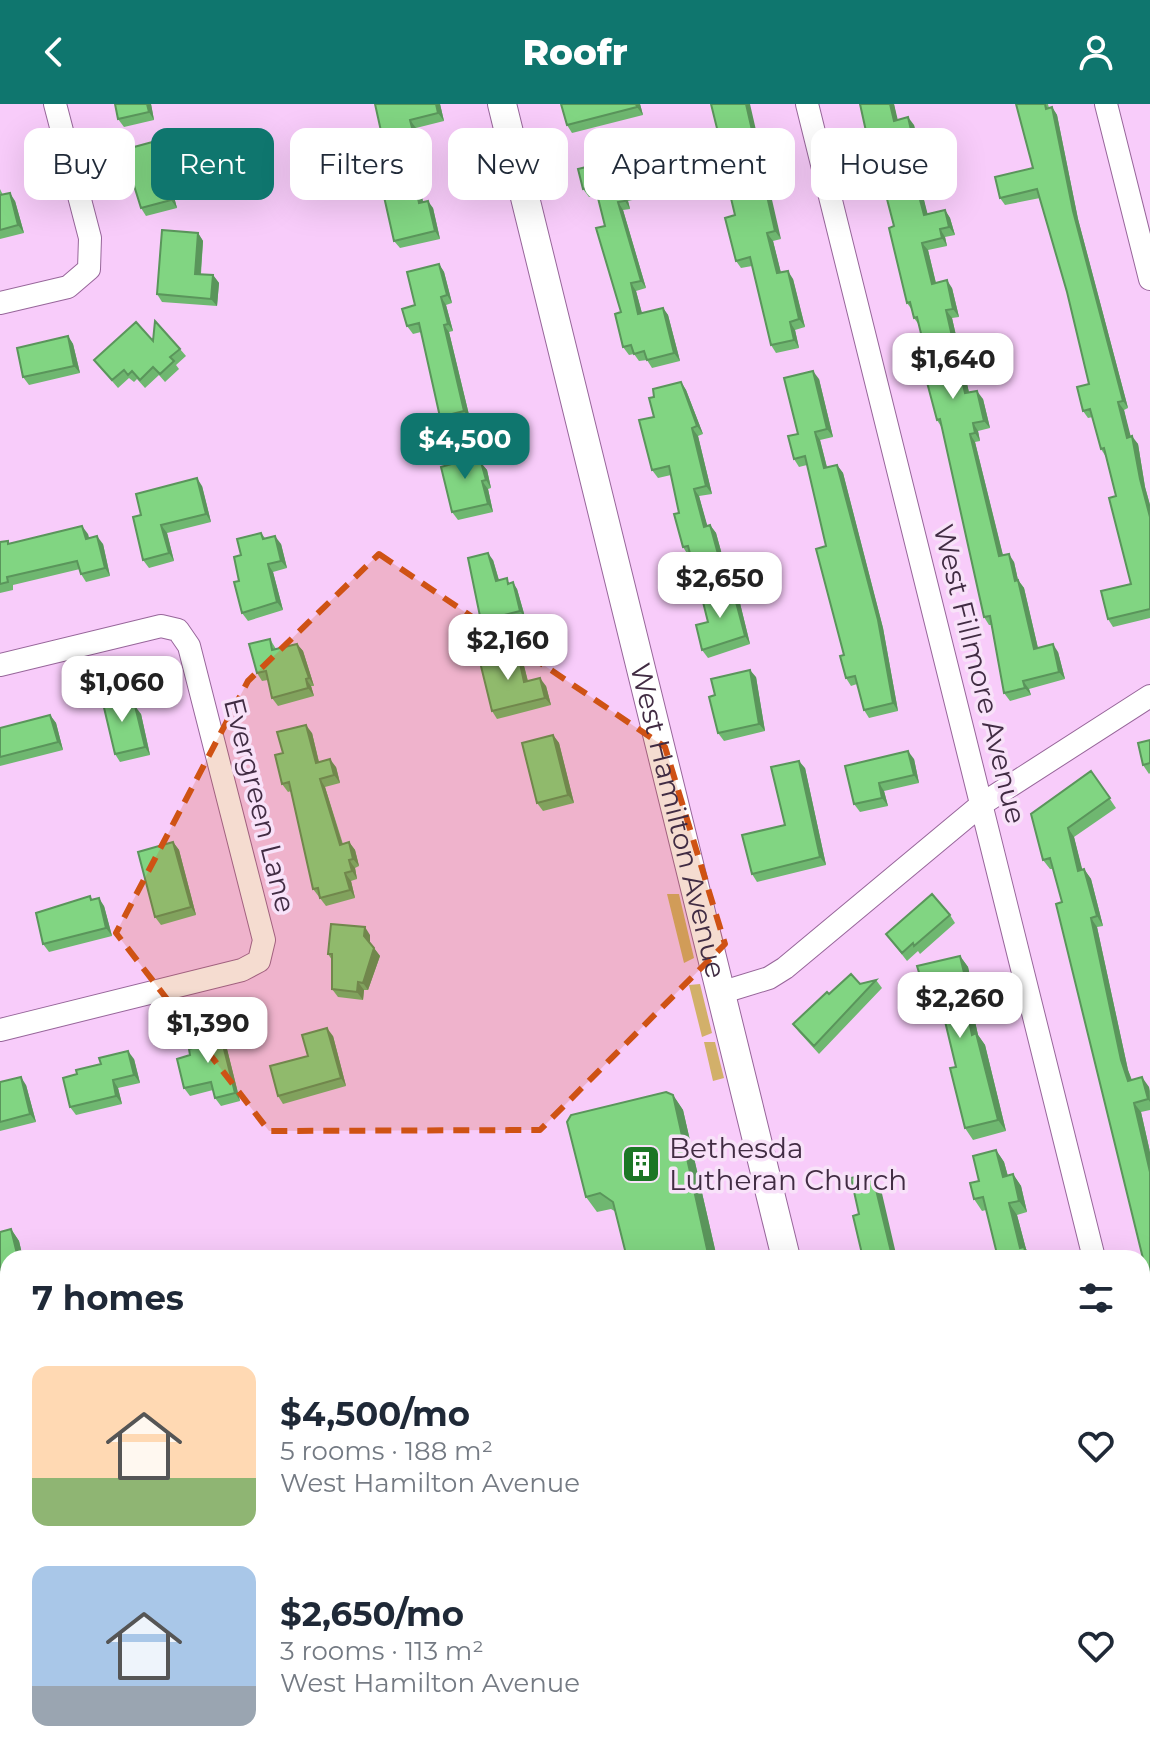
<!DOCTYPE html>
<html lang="en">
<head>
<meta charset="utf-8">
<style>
	body { margin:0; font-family:Montserrat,sans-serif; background:#f6f6f7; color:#1f2937; height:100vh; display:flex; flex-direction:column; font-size:30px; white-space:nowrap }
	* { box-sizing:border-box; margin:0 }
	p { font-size:26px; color:#747a83 }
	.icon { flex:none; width:44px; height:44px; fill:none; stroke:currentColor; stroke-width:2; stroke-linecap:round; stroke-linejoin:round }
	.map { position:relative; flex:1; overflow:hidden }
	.drawer { position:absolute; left:0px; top:1146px; width:1150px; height:512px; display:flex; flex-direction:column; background:#fff; border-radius:24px 24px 0 0; box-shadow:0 8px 32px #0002 }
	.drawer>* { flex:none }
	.guide { position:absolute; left:24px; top:24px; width:1102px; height:72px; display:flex; gap:16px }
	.price { position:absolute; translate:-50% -68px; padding:0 18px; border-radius:16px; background:#fff; color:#222; font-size:26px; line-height:52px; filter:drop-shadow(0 2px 4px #0008) }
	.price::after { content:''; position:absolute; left:50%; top:48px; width:24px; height:18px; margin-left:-12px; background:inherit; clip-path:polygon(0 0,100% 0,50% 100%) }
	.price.selected { background:#0f766e; color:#fff }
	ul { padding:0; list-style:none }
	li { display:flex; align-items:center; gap:24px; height:200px; padding:0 32px }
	li span { display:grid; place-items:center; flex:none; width:224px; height:160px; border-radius:16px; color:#555 }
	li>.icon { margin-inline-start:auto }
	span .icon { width:96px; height:96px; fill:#fffc; stroke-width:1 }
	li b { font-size:34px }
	h2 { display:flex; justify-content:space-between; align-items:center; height:96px; padding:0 32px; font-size:34px }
	.tag { padding:0 28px; border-radius:16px; background:#fff; box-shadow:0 8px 32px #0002; font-size:28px; line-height:72px }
	.tag.selected { background:#0f766e; color:#fff }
	header { display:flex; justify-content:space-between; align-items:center; height:104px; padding:0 32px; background:#0f766e; color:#fff; font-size:36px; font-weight:800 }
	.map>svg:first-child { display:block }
</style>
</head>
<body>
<header><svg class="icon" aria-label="back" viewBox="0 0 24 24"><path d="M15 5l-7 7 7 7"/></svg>Roofr<svg class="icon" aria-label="person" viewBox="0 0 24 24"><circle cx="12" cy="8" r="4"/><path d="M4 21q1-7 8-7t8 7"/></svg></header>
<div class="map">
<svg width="1150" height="1658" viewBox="0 0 1150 1658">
	<rect width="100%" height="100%" fill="#f8ccfa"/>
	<path fill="#d2b06a" d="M667 790H679L694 854 684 859Z
		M700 880 712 929 702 933 689 881Z
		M704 938H715L724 974 713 977Z"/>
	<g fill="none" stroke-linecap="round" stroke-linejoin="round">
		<defs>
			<path id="minor" d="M807 0 1094 1154
				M1106 0 1150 175
				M0 199 68 183 89 165 90 134 55 0
				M0 561 161 522 178 526 189 542 264 836 259 857 242 866 0 926
				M720 889 769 874 785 864 982 700 1150 592
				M0 1246 8 1244
				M1142 1348 1150 1380"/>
			<g id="tertiary">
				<path id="s1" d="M502 0 786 1154"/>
				<path d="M909 1650 911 1658"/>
			</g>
			<path id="secondary" d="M1142 1400 1150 1398
				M64 1658 98 1650"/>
		</defs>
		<use href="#minor" stroke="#97669a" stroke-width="24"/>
		<use href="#tertiary" stroke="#97669a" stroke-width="30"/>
		<use href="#secondary" stroke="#97669a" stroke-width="34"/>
		<use href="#minor" stroke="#fff" stroke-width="22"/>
		<use href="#tertiary" stroke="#fff" stroke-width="28"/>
		<use href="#secondary" stroke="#fff" stroke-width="32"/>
	</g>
	<path fill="#6fb770" d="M151 0 154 16 124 23 118 15Z
		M375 0H440L444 17 416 24 420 43 411 45 423 98 433 104 440 135 400 144 394 137 389 63Z
		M640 0 643 11 572 29 567 21Z
		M711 0 781 135 773 137 781 169 793 175 805 223 795 226 799 244 776 249 771 241 752 162 741 164 736 157 735 111 732 85Z
		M894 0 897 16 914 21 920 47 909 50 918 88 924 96 927 110 945 106 950 114 955 131 945 133 947 142 928 146 936 179 952 184 959 213 952 214 969 289 983 295 990 324 978 327 980 337 975 338 1003 451 1014 458 1018 476 1024 484 1038 544 1058 548 1065 575 1029 585 1031 591 1010 597 1004 589 992 521H989L984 513 942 324 937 316 926 250 919 221 914 214 912 206 907 199 894 122 877 57 871 50Z
		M1016 0H1048L1049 4 1052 3 1057 11 1078 115 1128 304 1124 306 1130 333 1138 340 1145 383 1150 401V514L1113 523 1108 515 1131 480 1116 392 1106 353 1101 345 1093 313 1088 314 1083 307 1089 280 1067 188 1040 94 1005 101 1000 94 1033 64Z
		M156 37 161 45 177 104 146 112 141 104Z
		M636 59 645 93 628 97 630 105 623 106 646 184 636 187 642 209 663 204 668 211 680 257 652 264 647 256 639 257 634 250 629 251 623 243 621 208 605 122 597 91 589 93 583 85Z
		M0 85 3 91 15 97 24 129 0 135Z
		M198 129 203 137 201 170 213 171 219 179 217 202 162 198 157 190Z
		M439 160 444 168 452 199 446 201 453 227 449 228 470 315 446 320 440 313 421 228 413 230 407 222 415 201Z
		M68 232 73 240 80 269 29 281 23 273Z
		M153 237 180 245 186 252 176 261 179 265 165 278 159 271 145 284 137 275 134 278 129 274 118 284 94 256Z
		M819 275 833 333 820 336 827 363 837 361 843 369 883 524 898 607 869 614 864 606 857 580 851 582 846 574 844 551 826 442 807 361 799 363 794 355 798 330Z
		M681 278 686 286 703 330 698 332 712 390 699 392 707 422 710 421 716 429 724 458 697 465 692 457 690 450 688 451 683 443 679 409 671 371 658 374 652 366 654 293Z
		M480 351 481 359 487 366 491 384 488 385 493 408 458 416 452 408Z
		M202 382 211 418 167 429 174 457 149 464 143 456 141 411Z
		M261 429 265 434 281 440 287 464 273 468 283 506 248 517 242 509 239 477 241 451Z
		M88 430 89 435 103 440 110 472 86 478 81 470 80 465 13 481V486L0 489V438L8 437 10 440Z
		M493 456 499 476 510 479 517 485 525 513 485 523 481 517Z
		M732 483 738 491 750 540 708 554 702 546 708 518 707 497Z
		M270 535 276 545 297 540 303 547 314 582H311L314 592 278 602 272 594 268 576 262 577 257 569Z
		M499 554 523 558 528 577 546 582 551 601 497 615 492 607Z
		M756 573 765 627 724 637 718 629 715 591Z
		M128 594 130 604 141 610 150 651 120 658 115 650Z
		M50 611 56 619 63 646 0 662V624Z
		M312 629 319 658 336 663 340 679 325 683 343 740 349 738 355 746 359 762 355 764 357 775 351 777 355 794 326 802 313 785 291 687 288 688 282 680 283 649Z
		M553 631 559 639 574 699 543 707 537 699Z
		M1150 636V669L1149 670 1143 661Z
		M914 655 919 679 884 687 888 702 860 708 854 700 845 662Z
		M805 664 826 761 757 778 752 770 785 721Z
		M1091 667 1116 704 1074 733 1082 766 1084 765 1091 775 1103 822 1097 823 1128 966 1132 976 1149 983 1150 987V1006L1141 1008 1150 1048 1062 798 1053 765H1050L1043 756Z
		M173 738 179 746 196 811 161 821 155 813Z
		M92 796 104 802 112 832 49 848 43 840Z
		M950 811 955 819 920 850 918 847 907 857 886 830Z
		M370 831V839L380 852 368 886H364L363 896 338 893 332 885V856L328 850Z
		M960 852 968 863 974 889 969 890 978 931 985 941 1006 1027 973 1036 965 1024 956 963 946 919 940 912 937 913 929 901Z
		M876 876 882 884 819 950 799 928 793 920 829 890Z
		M219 925 224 933 240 997 221 1002 215 994 213 986 190 992 184 984 190 951Z
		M333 932 346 982 283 1000 278 992 308 952Z
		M134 955 140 979 118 984 122 1000 76 1011 70 1003Z
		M26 981 36 1018 0 1027V984Z
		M673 991 683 1006 717 1154H627L616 1108 611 1105 597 1108 586 1093Z
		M996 1046 1004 1058 1008 1072 1013 1070 1021 1082 1027 1108 1017 1111 1026 1145 1032 1154H998L986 1106 982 1107 974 1095 979 1077Z
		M11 1125 19 1137 23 1154H8V1182L0 1183V1128Z
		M622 1650H790L792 1658H624Z"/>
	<path fill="#5a955b" d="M147 0H151L154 16 149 8Z
		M436 0H440L444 17 438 9Z
		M636 0H640L643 11 637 3Z
		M746 0H750L781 135 775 127Z
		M890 0H894L900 25 894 17Z
		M1052 3 1057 11 1078 115 1128 304 1123 297 1073 107Z
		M908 13 914 21 920 47 914 39Z
		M410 16 416 24 420 43 415 35Z
		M156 37 161 45 177 104 171 96Z
		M406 37 411 45 425 106 419 99Z
		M903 42 909 50 920 97 915 89Z
		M631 52 636 59 645 93 639 85Z
		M918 88 924 96 930 119 924 111Z
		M10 89 15 97 24 129 18 121Z
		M623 90 628 97 630 105 625 97Z
		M428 97 433 104 440 135 435 127Z
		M618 98 623 106 646 184 641 177Z
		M945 106 950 114 955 131 949 123Z
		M940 125 945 133 947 142 942 134Z
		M198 129 203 137 200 177 195 170Z
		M767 129 773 137 783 177 777 169Z
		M922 139 928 146 938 188 932 180Z
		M439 160 444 168 452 199 447 191Z
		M788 167 793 175 805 223 799 215Z
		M213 171 219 179 217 202 211 195Z
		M947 176 952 184 959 213 953 205Z
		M631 179 636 187 644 217 638 210Z
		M441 193 446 201 453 227 448 220Z
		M663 204 668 211 680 257 674 249Z
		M946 206 952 214 971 297 965 289Z
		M790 218 795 226 799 244 794 236Z
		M444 221 449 228 470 315 464 307Z
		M68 232 73 240 80 269 74 262Z
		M813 267 819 275 833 333 827 325Z
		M681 278 686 286 703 330 697 322Z
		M977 287 983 295 990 324 984 317Z
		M1118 298 1124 306 1133 341 1127 334Z
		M973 319 978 327 980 337 975 329Z
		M692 324 698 332 712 390 706 382Z
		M815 328 820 336 829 372 824 364Z
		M970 330 975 338 1005 460 999 452Z
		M1132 332 1138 340 1145 383 1150 401V413L1140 375Z
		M474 343 480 351 481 359 487 366 491 384 486 376 478 359Z
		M837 361 843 369 883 524 898 607 893 599Z
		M197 374 202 382 211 418 206 410Z
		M482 377 488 385 493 408 488 400Z
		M694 385 699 392 710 431 704 423Z
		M161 421 167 429 174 457 169 449Z
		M710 421 716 429 724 458 718 450Z
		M82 422 88 430 91 443 86 435Z
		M97 432 103 440 110 472 105 464Z
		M275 432 281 440 287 464 281 457Z
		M488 449 493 456 501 484 496 477Z
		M1009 450 1014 458 1020 485 1015 477Z
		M268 460 273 468 283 506 277 498Z
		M1018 476 1024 484 1040 553 1034 545Z
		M513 478 517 485 525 513 520 507Z
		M732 483 738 491 750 540 745 532Z
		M297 540 303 547 314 582 309 574Z
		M1053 540 1058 548 1065 575 1059 568Z
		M518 550 523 558 530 586 524 578Z
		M750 566 756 573 765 627 759 620Z
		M540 574 546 582 551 601 545 594Z
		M306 575 311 582 314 592 308 584Z
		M1023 577 1029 585 1031 591 1025 584Z
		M122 587 128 594 132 612 126 604Z
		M135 602 141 610 150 651 145 643Z
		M50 611 56 619 63 646 58 638Z
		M306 621 312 629 321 667 316 659Z
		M553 631 559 639 574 699 568 691Z
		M908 647 914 655 919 679 914 671Z
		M330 655 336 663 340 679 334 671Z
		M799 657 805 664 826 761 820 753Z
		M320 675 325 683 345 749 340 741Z
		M879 679 884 687 888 702 882 694Z
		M1068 724 1074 733 1085 776 1078 767Z
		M173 738 179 746 196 811 191 803Z
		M349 738 355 746 359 762 353 755Z
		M349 756 355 764 357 775 352 767Z
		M1084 765 1091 775 1103 822 1097 812Z
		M345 769 351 777 355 794 350 786Z
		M99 794 104 802 112 832 106 824Z
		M1091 814 1097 823 1128 966 1135 986 1128 977 1121 956Z
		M365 823 370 831V840L364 832Z
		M374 844 380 852 368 886 363 879Z
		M960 852 968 863 974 889 966 877Z
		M358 878 364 886 363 896 357 888Z
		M961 879 969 890 978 931 985 941 1006 1027 998 1016 972 931Z
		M327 924 333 932 346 982 341 974Z
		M219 925 224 933 240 997 235 989Z
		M128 947 134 955 140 979 134 971Z
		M21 973 26 981 36 1018 30 1010Z
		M1142 973 1149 983 1150 998 1148 995Z
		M113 976 118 984 122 1000 116 992Z
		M673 991 683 1006 717 1154H709Z
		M1134 999 1141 1008 1150 1048V1068Z
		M996 1046 1004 1058 1011 1084 1003 1073Z
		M872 1069 880 1081 897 1154H893L892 1152Z
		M1013 1070 1021 1082 1027 1108 1019 1097Z
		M1009 1099 1017 1111 1026 1145 1032 1154H1027L1020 1144Z
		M11 1125 19 1137 23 1154H18Z
		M1142 1576 1150 1607V1620L1142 1589Z
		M1006 1650H1011L1013 1658H1008Z"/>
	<path fill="#81d582" stroke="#5a955b" stroke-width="2" d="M115 0H147L149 8 118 15Z
		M375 0H436L438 9 410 16 415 35 406 37 419 99 428 97 435 127 394 137 378 66 389 63Z
		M561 0H636L637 3 567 21Z
		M711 0H746L775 127 767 129 777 169 788 167 799 215 790 218 794 236 771 241 750 153 736 157 725 114 735 111 729 86 732 85Z
		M860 0H890L894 17 908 13 914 39 903 42 915 89 918 88 924 111 945 106 949 123 940 125 942 134 922 139 932 180 947 176 953 205 946 206 965 289 977 287 984 317 973 319 975 329 970 330 999 452 1009 450 1015 477 1018 476 1034 545 1053 540 1059 568 1023 577 1025 584 1004 589 990 512 984 513 940 315 937 316 920 252 926 250 917 213 914 214 910 198 907 199 889 124 894 122 875 49 871 50Z
		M1016 0H1045L1046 5 1052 3 1073 107 1123 297 1118 298 1127 334 1132 332 1140 375 1150 413V505L1108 515 1101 487 1131 480 1109 394 1116 392 1104 344 1101 345 1090 305 1083 307 1077 283 1089 280 1067 188 1037 85 1000 94 995 73 1033 64Z
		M156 37 171 96 141 104 123 46Z
		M631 52 639 85 623 90 625 97 618 98 641 177 631 179 638 210 663 204 674 249 647 256 644 247 634 250 631 241 623 243 615 210 621 208 596 124 605 122 595 82 583 85 578 65Z
		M10 89 18 121 0 126V91Z
		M162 126 198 129 195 170 213 171 211 195 157 190Z
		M439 160 447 191 441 193 448 220 444 221 464 307 440 313 419 219 407 222 402 205 415 201 407 168Z
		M155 217 180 245 170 253 174 257 160 270 153 263 140 276 132 267 128 271 124 266 112 276 94 256 136 218 153 237Z
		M68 232 74 262 23 273 17 244Z
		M813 267 827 325 815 328 824 364 837 361 878 516 893 599 864 606 855 572 846 574 840 552 844 551 816 445 826 442 805 352 794 355 788 332 798 330 784 274Z
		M681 278 697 322 692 324 706 382 694 385 704 423 710 421 718 450 692 457 688 442 683 443 674 410 679 409 669 362 652 366 639 316 654 313 649 294 654 293 653 285Z
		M474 343 478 359 481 358 486 376 482 377 488 400 452 408 441 363 455 359 453 349Z
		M197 374 206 410 161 421 169 449 143 456 133 413 141 411 136 390Z
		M82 422 86 435 97 432 105 464 81 470 77 457 7 473 8 478 0 480V438L8 437V440Z
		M261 429 263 435 275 432 281 457 268 460 277 498 242 509 234 478 239 477 234 453 241 451 237 435Z
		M488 449 496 477 507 474 508 480 513 478 520 507 481 517 468 454Z
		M732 483 745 532 702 546 696 521 708 518 703 498 707 497 706 490Z
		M270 535 272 546 297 540 309 574 306 575 308 584 272 594 266 567 257 569 249 540Z
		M494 546 496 555 518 550 524 578 540 574 545 594 492 607 478 550Z
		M750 566 759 620 718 629 709 593 715 591 711 575Z
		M122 587 126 604 135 602 145 643 115 650 101 591Z
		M50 611 58 638 0 653V624Z
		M306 621 316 659 330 655 334 671 320 675 340 741 349 738 353 755 349 756 352 767 345 769 350 786 320 794 318 784 313 785 289 678 282 680 275 651 283 649 277 628Z
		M553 631 568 691 537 699 522 639Z
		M1150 636V659L1143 661 1138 639Z
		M908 647 914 671 879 679 882 694 854 700 845 662Z
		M799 657 820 753 752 770 742 731 785 721 771 663Z
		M1091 667 1110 694 1068 724 1078 767 1084 765 1097 812 1091 814 1121 956 1128 977 1142 973 1148 995 1134 999 1150 1068V1183L1056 800 1062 798 1050 754 1043 756 1031 710Z
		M173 738 191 803 155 813 138 748Z
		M932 790 950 811 914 842 913 839 902 849 886 830Z
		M90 792 91 796 99 794 106 824 43 840 36 809Z
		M331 820 365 823 364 832 374 844 363 879 358 878 357 888 332 885V850H328Z
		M960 852 966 877 961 879 972 931 976 929 998 1016 965 1024 950 964 956 963 943 909 939 910 937 899 929 901 917 862Z
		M851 870 860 880 876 876 814 942 793 920 827 888 829 890Z
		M327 924 341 974 278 992 270 962 308 952 302 931Z
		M219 925 235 989 215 994 211 978 184 984 177 955 190 951 189 945 200 942 197 930Z
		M128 947 134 971 113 976 116 992 70 1003 63 974 77 970 76 966 101 960 99 954Z
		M21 973 30 1010 0 1018V978Z
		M666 988 673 991 709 1154H627L613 1098 600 1089 586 1093 567 1018 571 1011Z
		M996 1046 1003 1073 1013 1070 1019 1097 1009 1099 1020 1144 1024 1143 1027 1154H998L983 1093 974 1095 970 1079 979 1077 973 1052Z
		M872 1069 892 1152 884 1154H863L853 1112 859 1110 851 1074Z
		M11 1125 18 1154H8V1176H6L5 1170 0 1171V1128Z
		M1142 1589 1150 1620V1658H1129L1127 1650H1142Z
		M622 1650H759L761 1656 757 1658H624Z
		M966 1650H1006L1008 1658H968Z"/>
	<path fill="#cf5214" fill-opacity="0.2" stroke="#cf5214" stroke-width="6" stroke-dasharray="16 10" stroke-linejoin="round" d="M379 450 665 643 725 840 540 1026 269 1027 116 829 248 577Z"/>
	<defs>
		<symbol id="building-square" viewBox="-11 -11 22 22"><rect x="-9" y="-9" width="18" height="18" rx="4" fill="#1b7624" stroke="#f8e2f9"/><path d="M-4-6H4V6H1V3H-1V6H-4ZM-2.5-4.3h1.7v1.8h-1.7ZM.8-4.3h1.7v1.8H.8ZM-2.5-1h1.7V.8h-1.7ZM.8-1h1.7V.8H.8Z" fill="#fff"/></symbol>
	</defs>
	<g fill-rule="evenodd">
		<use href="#building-square" x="619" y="1038" width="44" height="44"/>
	</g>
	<g text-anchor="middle" stroke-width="7" stroke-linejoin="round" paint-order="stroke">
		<g font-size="28" fill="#412c43" stroke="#f8e2f9">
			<text transform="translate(980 570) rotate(76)" y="10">West Fillmore Avenue</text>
			<text transform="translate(260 701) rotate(76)" y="10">Evergreen Lane</text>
			<text dy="10" stroke="none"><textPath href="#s1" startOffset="738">West Hamilton Avenue</textPath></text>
		</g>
		<g font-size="28" fill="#412c43" stroke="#f8e2f9" text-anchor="start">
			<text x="669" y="1054">Bethesda<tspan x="669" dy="32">Lutheran Church</tspan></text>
		</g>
	</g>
</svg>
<b class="price" style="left:953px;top:297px">$1,640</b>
<b class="price selected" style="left:465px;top:377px">$4,500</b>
<b class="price" style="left:720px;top:516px">$2,650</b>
<b class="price" style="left:508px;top:578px">$2,160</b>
<b class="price" style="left:122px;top:620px">$1,060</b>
<b class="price" style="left:960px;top:936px">$2,260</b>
<b class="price" style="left:208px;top:961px">$1,390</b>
<div class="guide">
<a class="tag">Buy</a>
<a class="tag selected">Rent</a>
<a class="tag">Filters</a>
<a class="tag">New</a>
<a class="tag">Apartment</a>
<a class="tag">House</a>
</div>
<section class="drawer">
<h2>7 homes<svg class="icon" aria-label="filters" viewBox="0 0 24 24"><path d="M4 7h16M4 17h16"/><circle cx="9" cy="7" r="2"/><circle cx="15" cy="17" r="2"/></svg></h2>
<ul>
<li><span style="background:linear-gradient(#ffd9b3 70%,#8fb573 0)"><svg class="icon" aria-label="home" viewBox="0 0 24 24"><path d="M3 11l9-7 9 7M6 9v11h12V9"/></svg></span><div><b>$4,500/mo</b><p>5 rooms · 188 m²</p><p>West Hamilton Avenue</p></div><svg class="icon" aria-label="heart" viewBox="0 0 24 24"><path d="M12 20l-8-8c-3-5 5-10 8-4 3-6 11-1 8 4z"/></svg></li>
<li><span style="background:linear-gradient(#a9c7e8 75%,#9aa5b1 0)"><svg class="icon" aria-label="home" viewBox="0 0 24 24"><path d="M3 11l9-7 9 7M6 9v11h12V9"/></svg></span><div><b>$2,650/mo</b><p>3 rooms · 113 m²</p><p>West Hamilton Avenue</p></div><svg class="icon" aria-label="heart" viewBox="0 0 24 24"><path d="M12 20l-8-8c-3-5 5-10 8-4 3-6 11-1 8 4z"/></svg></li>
</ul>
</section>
</div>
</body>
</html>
